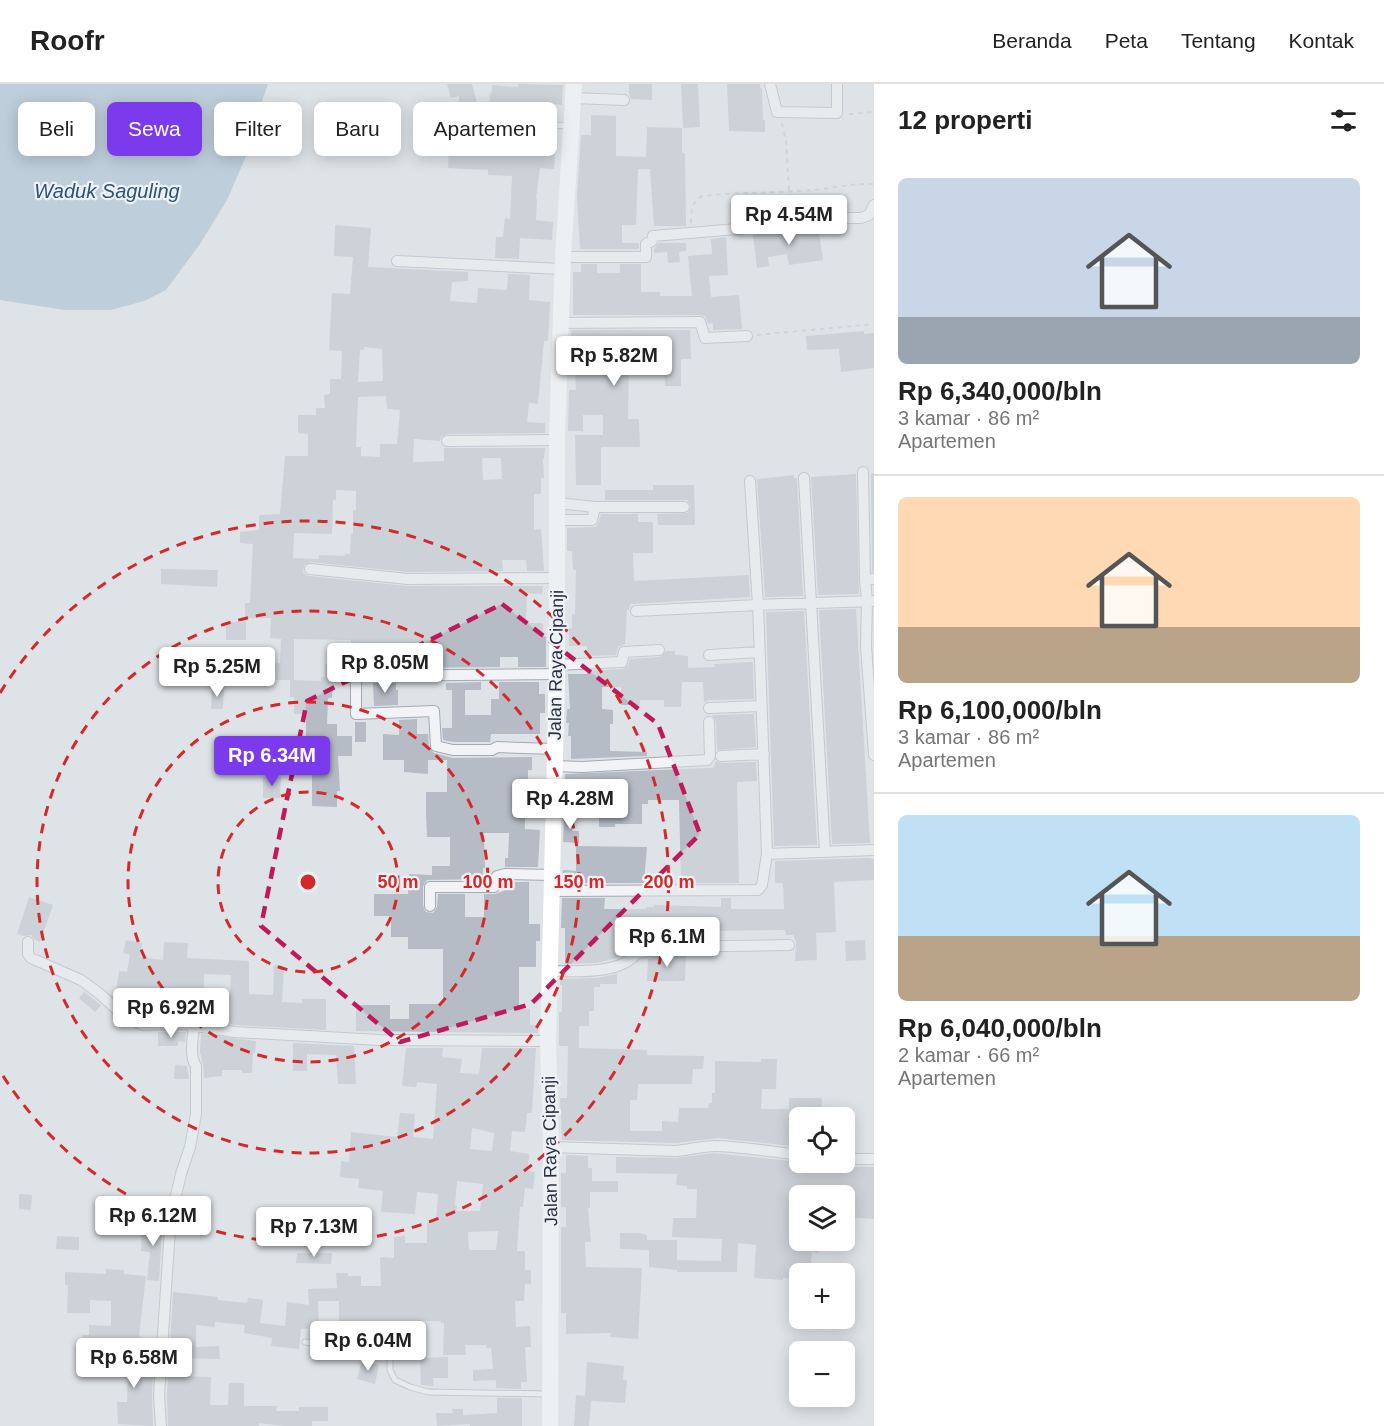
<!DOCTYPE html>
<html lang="id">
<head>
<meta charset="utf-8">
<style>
	body { margin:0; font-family:Arial,sans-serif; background:#f2f2f2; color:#222; height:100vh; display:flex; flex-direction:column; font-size:22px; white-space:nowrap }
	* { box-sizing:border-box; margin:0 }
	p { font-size:20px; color:#767676 }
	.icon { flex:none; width:33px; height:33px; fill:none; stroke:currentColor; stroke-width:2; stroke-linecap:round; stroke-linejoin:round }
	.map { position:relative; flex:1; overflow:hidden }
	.side { display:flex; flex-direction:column; background:#fff; width:510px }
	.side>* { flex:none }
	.banner { position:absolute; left:18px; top:18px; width:570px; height:54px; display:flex; gap:12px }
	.tools { position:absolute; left:789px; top:1023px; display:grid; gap:12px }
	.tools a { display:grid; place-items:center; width:66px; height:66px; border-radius:9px; background:#fff; box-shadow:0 3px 15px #0003; font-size:30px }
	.price { position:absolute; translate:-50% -51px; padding:0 14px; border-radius:6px; background:#fff; color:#222; font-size:20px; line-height:39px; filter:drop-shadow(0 2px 3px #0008) }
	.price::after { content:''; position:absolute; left:50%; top:36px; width:18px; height:14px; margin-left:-9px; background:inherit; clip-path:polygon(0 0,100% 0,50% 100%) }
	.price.selected { background:#7c3aed; color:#fff }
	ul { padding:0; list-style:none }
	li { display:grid; align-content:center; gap:12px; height:318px; padding:0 24px }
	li+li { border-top:2px solid #e0e0e0 }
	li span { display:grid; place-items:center; height:186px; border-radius:9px; color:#555 }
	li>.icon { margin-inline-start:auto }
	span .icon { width:108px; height:108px; fill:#fffc; stroke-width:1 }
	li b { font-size:26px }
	h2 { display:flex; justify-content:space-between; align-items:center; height:72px; padding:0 24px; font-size:26px }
	.pill { padding:0 21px; border-radius:9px; background:#fff; box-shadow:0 3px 15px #0003; font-size:21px; line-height:54px }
	.pill.selected { background:#7c3aed; color:#fff }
	header { display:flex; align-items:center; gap:36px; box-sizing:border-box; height:84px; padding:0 30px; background:#fff; border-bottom:2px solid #e0e0e0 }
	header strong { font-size:28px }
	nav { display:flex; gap:33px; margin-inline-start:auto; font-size:21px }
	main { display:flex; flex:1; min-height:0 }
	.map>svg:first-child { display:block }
</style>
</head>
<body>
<header>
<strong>Roofr</strong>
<nav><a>Beranda</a><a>Peta</a><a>Tentang</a><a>Kontak</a></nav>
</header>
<main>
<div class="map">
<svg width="874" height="1342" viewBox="0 0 874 1342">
	<rect width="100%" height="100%" fill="#dee3e8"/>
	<path fill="#97b3ca" d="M0 0H268L261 20 257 47 227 116 200 160 166 206 144 217 111 226H65L0 216Z"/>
	<path fill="#b5bcc5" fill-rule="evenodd" d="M447 0H472L487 58 490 8 492 9V1L518 3V0L563 1 562 21 552 20 551 36 525 35 520 39 524 45 551 46V48H556V58L554 85 540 84 536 115H537L536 136 553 138 552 156 520 154 519 175 495 174 496 153H503L505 134 510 135 512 92 488 91V86L448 84 449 63 431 61 432 48 457 50 459 12 451 14Z
		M629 0H652V16L631 15 629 10Z
		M681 0H698L700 43 683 44Z
		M727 0H760V4L762 5 763 36H765V48L729 47Z
		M591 31 616 32V72L646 73 647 43 682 44V69H685L686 142H654L650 85H638L636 141H622V159H639V165H580L577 114 581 51H591Z
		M335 141 371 144 368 183 468 188V197L452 198 450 217 477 219 478 204 507 206 508 190 530 191 529 216 550 218 548 257H544L538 320 529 319 527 338 545 339V349L447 350 441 353 440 357 414 355 413 378 444 377V364H545L544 375H543L544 394H541V410H534V446L541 445 544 487H527L526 476H502L503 487 408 488 310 478 304 481 303 489 309 492 407 502H543L542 510 527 509 526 539H543V552H546V583H518V573H500V583L395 584V574L351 575V556L294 555V596H269V578L280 579 281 555 270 554 271 534H245V519H250L253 460 240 459V448L259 446V431L280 430 285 372H308V350L298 349V331H316V324H325L324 311 330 310V295H341L342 267 329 266 332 209 350 210 353 173 334 172ZM364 263 382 265 383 297 358 298 360 266H364ZM386 312 387 325 400 326 397 360H380V373L361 372V363H356L358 313ZM482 374H501L502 395 483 396ZM336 406 356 407V426H353V450H351L350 470H345V472L319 471V475L293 474 294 449 332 450 333 416H336Z
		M818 142 823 176 789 181 787 170 768 173 769 182 757 184 753 151Z
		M726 153 728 191 709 192 711 213 739 211 742 245 713 246V239L708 240 705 232 700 231H573V188H581V180H597V189H620V180H641V208H660V212H692L688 172 712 170 711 155Z
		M659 159H686V167L679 168 680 178 668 179 667 168 654 169V165Z
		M571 246H690L691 275H681V302H665L664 275H648V271H629L628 335H639L640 363H601V401H576L575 351H603V331H583V347H568L569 306H576L575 287H572Z
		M864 247V250L874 249V284L841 288 839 265 807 266 806 252Z
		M871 389H874V488H872Z
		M856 390 859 510 818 511 811 393Z
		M794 391V394H797L803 512 765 513 757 395Z
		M653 401H694L695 441H658L657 430 688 429 691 422 687 416H605V406H653Z
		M601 430H638V438H653V469H633L634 497 749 491 750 513 630 520 629 526H627L625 560 618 563 616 571 587 572V562H569V544H572V530H575L576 486H573L572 467H567V444L595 443 598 440Z
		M161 485 218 486 217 503 161 500Z
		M856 525 870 759 832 760 819 526Z
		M804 527 817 761 774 762 766 528Z
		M226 538H246V556H226Z
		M666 567H675V571L688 572V584L715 583 714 580 753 578 754 615 709 616 704 618 703 598H682L681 623H664V616H640V621H621V603H602V625L613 626V640H610V667L647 668V672L571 675V652H568L569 639H566L567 625H570L568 590H587V587L623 585 628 582 630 575 660 573Z
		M325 580 346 581V593H338L337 599 333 598 332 614H328L327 640H337V652H352V672H338L340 707H337V723L312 722V675H301V670L263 672V653L306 652V630H294V613H290V596L321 597V593H325Z
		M481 598V606H465V631H491V615H499V598H539V610H545V629H540V650H491L490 658H454L443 656 442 644H452V606H446V599Z
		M373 599H396V606H398V621L374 622Z
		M212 602 224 603 223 625H211Z
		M754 630 756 663 717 666 716 638 712 631Z
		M417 635V650H428L429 663 434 669 453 674 532 673V686H528V708H541V723H525V745L540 746 538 783H505V774H508L509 749H484L485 784H483V795L427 796 423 802V822L426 828 433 829 437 823 438 810H465V833H484V810H495L504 807V798H529V840H540V857H536V883H519V924L530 925V941H538V949L356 947V921H390V935H409V920H443V865H408V853H391V832H374V810H408L409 790 432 791V782H450V753H427L426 731V708H447V676H428V690L404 688V676H383V650L399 651V636Z
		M355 638H366V658H355Z
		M716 677 721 679 756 678 757 697 737 698 739 799H681L679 716H648V720H642V740H615V743H599V720L566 722 565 690 708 684H713Z
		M263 693H281L280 714H263Z
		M564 728H572V747H579V759L563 758Z
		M576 762 647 763 644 799H562L563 786 576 787Z
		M871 774V775H874V796L834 798 836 848 816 849 817 876 795 877 796 858 793 851H786L785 846 708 847V855H671V845H653L652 847H648V860L635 862 629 866H622V871L617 874 596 879 565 880V844H561L562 814H605L604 825H646V823H654V821L721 823V814H731V825H784L783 799H775V777Z
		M29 813 53 821 40 858 35 856 31 851 24 852 17 850Z
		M126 856 142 859 140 873 163 876 164 858 188 859 187 874 249 877V910L273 911 274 881 284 882 282 918 302 919V915H326V946L236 941 184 933 141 932 129 927 115 913 119 887 127 888 130 871 123 869ZM204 890 231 891 230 911 204 910Z
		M865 856 866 876 846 877 845 857Z
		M671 870H686L685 897H647L648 875 659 871Z
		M617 890V900H600V903H594V927H589V942H579V964L647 966V971L704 972 703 985H693L692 1000H638L637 1016H630V1047H662V1037L678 1038 679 1024H708L709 1019H712V1009H715V977L761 978V975H777L776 1005H762L761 1025H789V1014H822L821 1034H800V1063L718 1054 676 1059 562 1056 560 1014H567L568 962H559V928H562V901H560V895L597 894Z
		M84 908 101 921 95 928 79 914Z
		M158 948H186L185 958 178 957V962H158Z
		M201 950 256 957 255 969H253L252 989H242V986H222V992L204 994 203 981 200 968Z
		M293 959 354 962 356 1000H338L336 971 307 970V987H293Z
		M406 964H443L442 973 462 975 460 989 479 990 482 964H536L532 1029H527L525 1048 512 1047 510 1067 529 1070 528 1087 535 1088 533 1105 525 1104 523 1123H520L517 1167H525V1186H531V1200H525L524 1217H515L516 1243 530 1242 531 1263H525L527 1298H521V1305L496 1304V1296L473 1297V1286L493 1285 491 1264H486V1261H465L466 1271H443L444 1239H441V1237H413V1246H404V1260H393L392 1248H378V1245H339V1217H318L319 1244 301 1245 299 1265 271 1262 272 1254 244 1249 245 1241 215 1238V1243L196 1241V1263L219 1262 220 1275 179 1274 178 1292 211 1293 210 1321H228L229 1299H244V1322H277L276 1327H299V1323H328V1337H312V1342H283L259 1339V1342H168L167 1311 173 1208 218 1213V1216L247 1219 248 1214 263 1216 260 1239 285 1242 287 1218 309 1221 308 1205 337 1204 336 1189H348V1192H361V1202H381L380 1174 382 1173 394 1174V1153L405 1152V1159H427V1138H436L438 1110 417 1108 415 1130 381 1128 383 1107 358 1104 359 1095 340 1093 341 1077 349 1078 351 1048 397 1053 400 1029 415 1030 413 1053 433 1055 437 1000 417 998 416 1003 402 1002ZM472 1044 494 1049 492 1067 470 1065ZM457 1097 483 1100 480 1127H456L457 1122H455ZM498 1147 496 1166H469L468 1148Z
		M175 981 187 982 189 995H174Z
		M713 1069 800 1078H836L844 1083H874V1135L844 1133V1112H800V1156H825L817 1170 812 1167 810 1190H800V1195L783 1194V1196L754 1194 756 1161 738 1159 737 1188H677V1186L649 1183V1166L620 1165V1149H639L647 1151V1156H677V1176L721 1177 722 1155 672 1153 673 1134H696L697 1105H687V1102L676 1101 677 1090 616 1089V1073L676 1074Z
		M566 1071 588 1072V1084H592V1097H618V1108H590V1124H588L591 1158H585L586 1183 642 1184 638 1255 610 1253 611 1249 566 1250V1229H561V1143H566V1123H561V1089H566Z
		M19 1110 32 1111 31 1126 19 1125Z
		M142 1136 163 1138 159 1197 147 1196 150 1168 141 1167Z
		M57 1152 79 1153V1166L56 1165Z
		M297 1169H332L331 1180 296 1179Z
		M106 1185 124 1186V1190L146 1192 139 1252 141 1253 140 1259 100 1256 95 1257 92 1261H82V1251H89V1241L111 1242V1217L90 1216V1229H67L68 1201H65V1188L106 1190Z
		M102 1271 154 1275 152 1311 153 1342 118 1340 117 1318H127L128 1289 102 1288Z
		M448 1273V1294H433L434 1302 421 1301 420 1274Z
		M362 1277 379 1281 375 1300 357 1295Z
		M587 1278 624 1282 623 1296H627L625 1319 591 1317 589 1342H574L576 1311 585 1312Z
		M497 1314H522V1342H470V1340L437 1342 436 1329H453L452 1325H463V1331L497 1329Z"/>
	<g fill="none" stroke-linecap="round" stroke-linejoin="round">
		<defs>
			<path id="lane" d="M525 40 570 42
				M305 1258 380 1267 390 1275V1286L395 1296 410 1303 428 1308 547 1310"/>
			<path id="street" d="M770 0 777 28 837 29V0
				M573 14 624 16
				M563 173H646V160L652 157 653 152 774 142 791 134H861L869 131 874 121
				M397 177 562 185
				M561 239 700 238 705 254 747 252
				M447 357 557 356
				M863 388 865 495H874
				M804 394 825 768
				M557 419 595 423
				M557 436H592L595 423H684
				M310 485 408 495 557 494
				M865 495 867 516 866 562 874 671
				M874 517 758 521 767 770 874 766
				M636 527 758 521 750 397
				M709 571 759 568
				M556 581 622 578 624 568 659 566
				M709 624 761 622
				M554 665 497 663 492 666H453L436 662 434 627 356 630V592L557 590
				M721 672 764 670
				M554 682 582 683 707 676 710 672 709 638
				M552 807 758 806 762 801 767 770
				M430 822V803H494L497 792 505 790 552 791
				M28 858V870L31 874 81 896 100 910 125 933 143 941 183 940 235 948 380 956 548 957
				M550 887C575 887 620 891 637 869L651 867 658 863 789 861
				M551 1063 676 1067C690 1066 704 1061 718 1062 745 1063 773 1068 800 1071
				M844 1075H874
				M99 1263 161 1268
				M161 1342 159 1311 170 1144 174 1120 181 1090 190 1063 196 1030V982C189 972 193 954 194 942"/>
		</defs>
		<use href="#lane" stroke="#a3aab2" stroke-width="7"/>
		<use href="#street" stroke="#a3aab2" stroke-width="12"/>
		<path stroke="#bcc1c7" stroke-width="2" stroke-dasharray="4.5 4.5" stroke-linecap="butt" d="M849 30 874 28
			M782 39 786 57 790 123
			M691 139C691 128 692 117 702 112 740 108 777 109 814 106 834 104 853 99 874 100
			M757 251 874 240"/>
		<use href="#lane" stroke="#f1f3f7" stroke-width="5"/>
		<use href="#street" stroke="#f1f3f7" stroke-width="10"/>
		<path stroke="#fff" stroke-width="16" d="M550 1342 551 1063 548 957 557 590V352L563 173 574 0"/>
	</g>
	<path d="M0 0H874V1342H0ZM502 520 658 640 700 750 531 920 400 958 261 842 307 617Z" fill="#dee3e8" fill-opacity=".55" fill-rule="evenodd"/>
	<path fill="none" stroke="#c2185b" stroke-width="4.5" stroke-dasharray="12 8" stroke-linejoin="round" d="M502 520 658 640 700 750 531 920 400 958 261 842 307 617Z"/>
	<g fill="none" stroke="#d62828" stroke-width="3" stroke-dasharray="10 8">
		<circle cx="308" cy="798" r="90"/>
		<circle cx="308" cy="798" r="180"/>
		<circle cx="308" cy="798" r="271"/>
		<path d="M0 609A361 361 0 1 1 0 987"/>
	</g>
	<g text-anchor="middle" stroke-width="4.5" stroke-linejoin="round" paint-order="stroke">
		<g font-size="18" fill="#273140" stroke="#eef2f6">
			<text transform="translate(556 581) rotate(-89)" y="6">Jalan Raya Cipanji</text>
			<text transform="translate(550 1067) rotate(-91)" y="6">Jalan Raya Cipanji</text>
		</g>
		<g font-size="20" font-style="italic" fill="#2f5375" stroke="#eef2f6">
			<text x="107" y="114">Waduk Saguling</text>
		</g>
	</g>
	<circle cx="308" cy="798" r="9" fill="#d62828" stroke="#eef2f6" stroke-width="3"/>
	<g font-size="18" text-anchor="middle" font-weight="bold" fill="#d62828" stroke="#eef2f6" stroke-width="4.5" stroke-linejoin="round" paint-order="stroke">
		<text x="398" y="804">50 m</text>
		<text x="488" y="804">100 m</text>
		<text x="579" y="804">150 m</text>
		<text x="669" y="804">200 m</text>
	</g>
</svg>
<div class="tools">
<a><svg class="icon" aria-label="locate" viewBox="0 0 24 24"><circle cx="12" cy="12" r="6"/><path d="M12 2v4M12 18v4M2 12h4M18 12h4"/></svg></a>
<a><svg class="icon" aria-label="layers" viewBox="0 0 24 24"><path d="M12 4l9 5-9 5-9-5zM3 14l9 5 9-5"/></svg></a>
<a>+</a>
<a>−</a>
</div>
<b class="price" style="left:789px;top:162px">Rp 4.54M</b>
<b class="price" style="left:614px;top:303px">Rp 5.82M</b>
<b class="price" style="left:385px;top:610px">Rp 8.05M</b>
<b class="price" style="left:217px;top:614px">Rp 5.25M</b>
<b class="price selected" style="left:272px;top:703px">Rp 6.34M</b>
<b class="price" style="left:570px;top:746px">Rp 4.28M</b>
<b class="price" style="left:667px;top:884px">Rp 6.1M</b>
<b class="price" style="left:171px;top:955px">Rp 6.92M</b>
<b class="price" style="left:153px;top:1163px">Rp 6.12M</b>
<b class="price" style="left:314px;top:1174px">Rp 7.13M</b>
<b class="price" style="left:368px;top:1288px">Rp 6.04M</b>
<b class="price" style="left:134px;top:1305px">Rp 6.58M</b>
<div class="banner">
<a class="pill">Beli</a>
<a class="pill selected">Sewa</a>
<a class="pill">Filter</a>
<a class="pill">Baru</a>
<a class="pill">Apartemen</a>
</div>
</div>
<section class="side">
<h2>12 properti<svg class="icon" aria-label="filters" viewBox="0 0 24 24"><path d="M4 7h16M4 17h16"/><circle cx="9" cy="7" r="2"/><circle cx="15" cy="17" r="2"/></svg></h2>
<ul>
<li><span style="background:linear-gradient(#c9d6e8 75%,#9aa5b1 0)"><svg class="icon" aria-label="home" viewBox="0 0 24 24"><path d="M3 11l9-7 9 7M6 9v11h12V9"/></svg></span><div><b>Rp 6,340,000/bln</b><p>3 kamar · 86 m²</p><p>Apartemen</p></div></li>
<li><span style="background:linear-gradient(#ffd9b3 70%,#b9a48a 0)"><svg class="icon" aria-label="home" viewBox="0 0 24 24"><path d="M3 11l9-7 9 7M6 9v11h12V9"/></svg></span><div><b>Rp 6,100,000/bln</b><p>3 kamar · 86 m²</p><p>Apartemen</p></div></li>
<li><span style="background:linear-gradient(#bfe0f5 65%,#b9a48a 0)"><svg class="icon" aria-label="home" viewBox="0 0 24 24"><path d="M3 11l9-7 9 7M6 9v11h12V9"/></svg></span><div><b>Rp 6,040,000/bln</b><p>2 kamar · 66 m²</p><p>Apartemen</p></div></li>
</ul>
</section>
</main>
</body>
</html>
